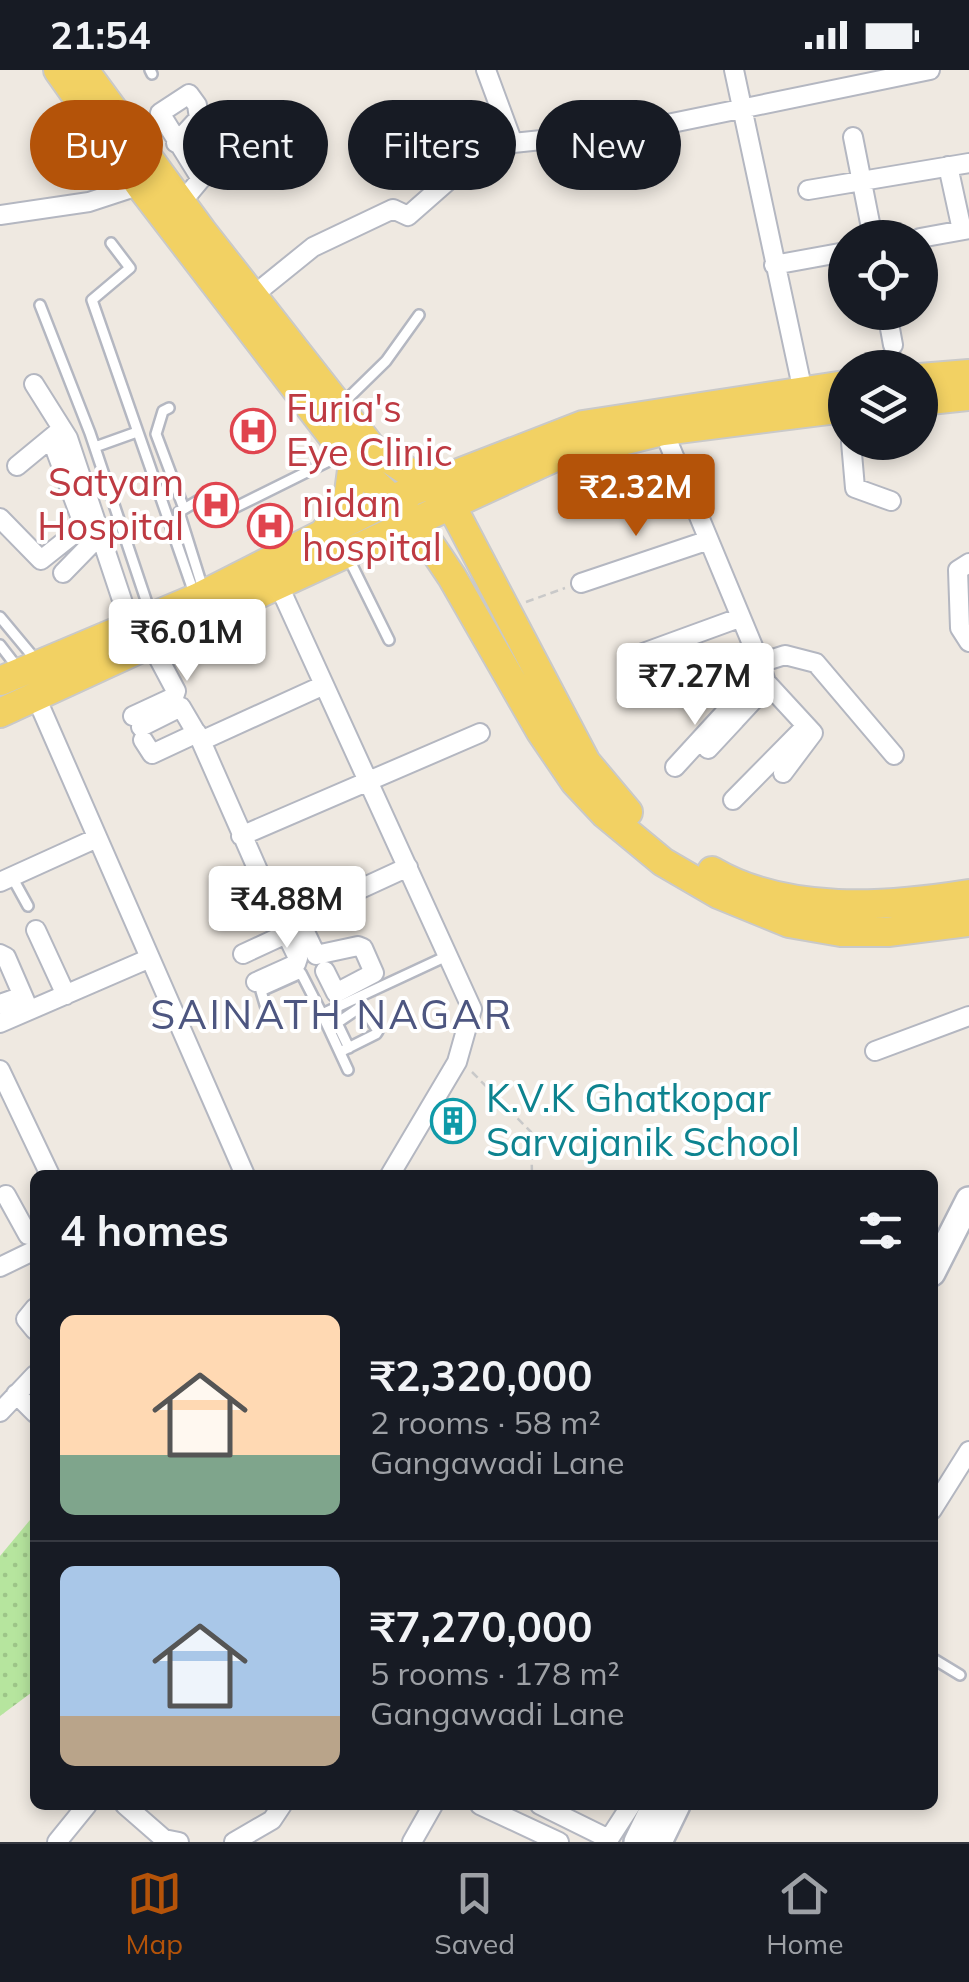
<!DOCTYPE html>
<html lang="en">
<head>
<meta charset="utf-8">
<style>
	body { margin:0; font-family:Mulish,sans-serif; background:#20242c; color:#f1f3f6; height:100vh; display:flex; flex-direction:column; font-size:38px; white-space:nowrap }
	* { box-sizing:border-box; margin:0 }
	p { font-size:32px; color:#9ea1a6 }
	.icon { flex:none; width:55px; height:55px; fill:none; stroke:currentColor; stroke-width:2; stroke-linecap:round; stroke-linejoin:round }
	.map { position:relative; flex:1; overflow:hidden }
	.side { position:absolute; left:30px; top:1100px; width:908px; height:640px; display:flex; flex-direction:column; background:#171b24; border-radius:15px; box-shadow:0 5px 15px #0003 }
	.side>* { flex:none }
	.guide { position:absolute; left:30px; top:30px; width:910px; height:90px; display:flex; gap:20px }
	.controls { position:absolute; left:828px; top:150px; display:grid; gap:20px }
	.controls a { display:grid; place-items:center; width:110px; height:110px; border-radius:50%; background:#171b24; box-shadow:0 5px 15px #0003; font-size:50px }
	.price { position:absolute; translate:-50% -85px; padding:0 22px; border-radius:10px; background:#fff; color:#222; font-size:32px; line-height:65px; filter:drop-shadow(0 2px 5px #0008) }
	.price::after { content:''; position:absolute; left:50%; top:60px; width:30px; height:22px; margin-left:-15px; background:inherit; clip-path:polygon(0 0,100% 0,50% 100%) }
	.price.current { background:#b45309; color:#fff }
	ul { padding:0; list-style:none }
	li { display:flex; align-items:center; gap:30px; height:250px; padding:0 30px }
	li+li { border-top:2px solid #363941 }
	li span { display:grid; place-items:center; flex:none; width:280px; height:200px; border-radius:15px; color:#555 }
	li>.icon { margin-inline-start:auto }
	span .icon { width:120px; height:120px; fill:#fffc; stroke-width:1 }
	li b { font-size:42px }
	h2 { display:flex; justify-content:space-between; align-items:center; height:120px; padding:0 30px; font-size:42px }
	.chip { padding:0 35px; border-radius:45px; background:#171b24; box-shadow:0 5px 15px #0003; font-size:35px; line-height:90px }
	.chip.current { background:#b45309; color:#fff }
	.status { display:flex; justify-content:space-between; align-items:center; height:70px; padding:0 50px; background:#171b24; direction:ltr }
	.status svg { height:28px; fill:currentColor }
	.tabs { display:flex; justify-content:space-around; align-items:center; height:140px; border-top:2px solid #363941; background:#171b24; font-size:28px; color:#9ea1a6 }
	.tabs a { display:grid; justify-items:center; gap:5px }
	.tabs .current { color:#b45309 }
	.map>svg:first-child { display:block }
</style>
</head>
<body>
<div class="status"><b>21:54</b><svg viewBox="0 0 49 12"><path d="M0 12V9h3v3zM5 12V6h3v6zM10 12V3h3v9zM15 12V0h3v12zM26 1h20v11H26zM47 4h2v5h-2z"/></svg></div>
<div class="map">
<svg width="969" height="1772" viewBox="0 0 969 1772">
	<defs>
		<pattern id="park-dots" width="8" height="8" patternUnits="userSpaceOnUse" patternTransform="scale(2.5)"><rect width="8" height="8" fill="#b6e59e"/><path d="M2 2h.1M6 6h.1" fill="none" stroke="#9dc588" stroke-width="1.8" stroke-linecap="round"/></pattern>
	</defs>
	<rect width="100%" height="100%" fill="#efe9e1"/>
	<path fill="url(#park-dots)" d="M35 1444V1620L0 1646V1486Z"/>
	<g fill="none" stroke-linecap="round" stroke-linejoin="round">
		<defs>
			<path id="lane" d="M150 0 152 4
				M111 173 130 198 92 230 195 526
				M40 235 90 363 151 545
				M341 335 386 291 419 245
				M169 338 163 341 156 364 183 436
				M95 377 137 362
				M347 485 389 570
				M204 522 179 442 204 427 218 442 224 443 343 384
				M0 547 35 589
				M0 575 17 597
				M12 807 28 836
				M269 948 261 921 301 903 322 944
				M340 982 376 964 378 961 362 936 337 953 349 978
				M348 1000 322 944 449 885
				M932 1588 960 1605"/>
			<path id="street" d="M486 0 513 73
				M734 0 805 331
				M853 67 873 168
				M176 73 199 48 197 35 189 24 160 43 201 109
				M948 96 962 160
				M808 120 969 93
				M181 133 201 109 257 66
				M0 145 89 132 147 113
				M920 168 969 159
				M774 195 845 182
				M245 232 313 177 393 139 408 146 449 110 513 73 638 60 930 0
				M887 242 893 275
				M34 314 68 368 131 557
				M661 355 760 593 785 585 816 593 894 685
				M851 372 855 418 891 431
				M17 396 57 363
				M0 448 41 490 80 459 82 451 51 368
				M969 493 958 500 960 558 969 572
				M63 503 100 465
				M581 513 706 471
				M279 516 472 939 457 992 390 1105
				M643 583 739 548
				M760 593 766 612 813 663 783 703
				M324 615 201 671 282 855 408 797
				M36 627 245 1105
				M726 642 735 650 760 623
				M133 646 174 627 176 621 151 574
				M141 657 181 637 201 671
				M143 670 152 684 197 663
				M708 679 735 650
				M675 697 762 602
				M733 730 806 656
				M241 766 480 663
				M0 812 97 768
				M298 847 316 885 358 876 363 878 374 903 336 923 325 901
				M36 860 66 925
				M0 884 6 887 29 940
				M243 884 286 864
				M256 912 296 894 298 888 282 855
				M0 934 23 926
				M0 953 148 889
				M875 981 969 946
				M0 1000 50 1105
				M6 1125 28 1165H35
				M0 1197 35 1180
				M35 1238 26 1249 35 1260
				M16 1324 35 1343
				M0 1342 35 1305
				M932 1440 969 1381
				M125 1735 164 1769 179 1772
				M480 1735 559 1772
				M540 1735 609 1769 631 1735
				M57 1772 87 1735
				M234 1772 272 1750 282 1735
				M412 1772 433 1735"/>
			<path id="secondary" d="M932 1203 969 1130
				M637 1772 655 1735
				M659 1772 677 1735"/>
			<path id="primary" d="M58 0 141 117 353 393 413 449 452 507 541 662 575 712 605 744 663 792 718 824 789 853 841 862H888L969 852
				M84 0 202 161 371 377 430 416 452 437 586 692 628 742
				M920 308 969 304
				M920 331 969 326
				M326 460 347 437 353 393
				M0 611 197 528 392 429 583 355 845 315
				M0 643 553 388 663 361 845 338
				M712 801C787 845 887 837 969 824"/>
		</defs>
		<use href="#lane" stroke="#b4b7c1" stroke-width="14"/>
		<use href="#street" stroke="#b4b7c1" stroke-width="22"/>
		<use href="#secondary" stroke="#b4b7c1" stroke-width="30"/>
		<use href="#primary" stroke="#c9c9c9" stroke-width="32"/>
		<path stroke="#c9c9c9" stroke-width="2.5" stroke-dasharray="8 5" stroke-linecap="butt" d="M526 532 565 518
			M472 1002 531 1062 532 1105"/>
		<use href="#lane" stroke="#fff" stroke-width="9"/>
		<use href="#street" stroke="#fff" stroke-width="18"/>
		<use href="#secondary" stroke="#fff" stroke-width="25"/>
		<use href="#primary" stroke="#f2d163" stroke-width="28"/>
	</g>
	<defs>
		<symbol id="hospital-ring" viewBox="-11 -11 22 22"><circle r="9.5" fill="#fff" stroke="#e0444e" stroke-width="1.5"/><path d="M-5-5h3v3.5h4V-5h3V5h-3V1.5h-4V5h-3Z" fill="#e0444e"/></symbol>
		<symbol id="building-ring" viewBox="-11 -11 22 22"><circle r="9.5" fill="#fff" stroke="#0f9aa8" stroke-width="1.5"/><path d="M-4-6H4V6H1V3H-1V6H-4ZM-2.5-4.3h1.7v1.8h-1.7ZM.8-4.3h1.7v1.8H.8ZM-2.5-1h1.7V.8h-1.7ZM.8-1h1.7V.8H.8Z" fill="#0f9aa8"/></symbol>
	</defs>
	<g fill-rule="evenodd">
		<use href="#hospital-ring" x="228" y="336" width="50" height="50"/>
		<use href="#hospital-ring" x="191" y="410" width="50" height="50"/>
		<use href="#hospital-ring" x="245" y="431" width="50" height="50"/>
		<use href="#building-ring" x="428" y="1026" width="50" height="50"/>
	</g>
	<g text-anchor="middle" stroke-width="8" stroke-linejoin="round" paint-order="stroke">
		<g font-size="38" fill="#be3a42" stroke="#fff" text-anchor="start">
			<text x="286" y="352">Furia's<tspan x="286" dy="44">Eye Clinic</tspan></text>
			<text x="184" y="426" text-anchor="end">Satyam<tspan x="184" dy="44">Hospital</tspan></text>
			<text x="302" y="447">nidan<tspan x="302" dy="44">hospital</tspan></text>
		</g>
		<g font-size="38" fill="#0d838f" stroke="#fff" text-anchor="start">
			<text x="486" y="1042">K.V.K Ghatkopar<tspan x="486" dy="44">Sarvajanik School</tspan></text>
		</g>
		<g font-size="40" letter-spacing="2.5" fill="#4d5680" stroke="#fff">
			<text x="332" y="959">SAINATH NAGAR</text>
		</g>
	</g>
</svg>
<div class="controls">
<a><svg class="icon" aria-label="locate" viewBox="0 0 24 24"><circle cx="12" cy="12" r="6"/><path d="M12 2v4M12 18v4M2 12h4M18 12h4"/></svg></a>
<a><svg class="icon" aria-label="layers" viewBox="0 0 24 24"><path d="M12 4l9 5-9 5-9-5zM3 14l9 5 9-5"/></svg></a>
</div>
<b class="price current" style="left:636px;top:469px">₹2.32M</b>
<b class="price" style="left:187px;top:614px">₹6.01M</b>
<b class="price" style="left:695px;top:658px">₹7.27M</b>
<b class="price" style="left:287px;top:881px">₹4.88M</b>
<div class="guide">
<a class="chip current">Buy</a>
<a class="chip">Rent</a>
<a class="chip">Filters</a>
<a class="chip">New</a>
</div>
<section class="side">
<h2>4 homes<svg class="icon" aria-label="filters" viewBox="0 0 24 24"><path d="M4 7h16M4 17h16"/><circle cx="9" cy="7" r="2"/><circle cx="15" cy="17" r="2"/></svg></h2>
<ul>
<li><span style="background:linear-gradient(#ffd9b3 70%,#7fa58c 0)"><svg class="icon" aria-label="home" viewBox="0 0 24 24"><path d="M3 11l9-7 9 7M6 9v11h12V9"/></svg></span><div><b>₹2,320,000</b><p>2 rooms · 58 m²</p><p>Gangawadi Lane</p></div></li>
<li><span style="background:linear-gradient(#a9c7e8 75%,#b9a48a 0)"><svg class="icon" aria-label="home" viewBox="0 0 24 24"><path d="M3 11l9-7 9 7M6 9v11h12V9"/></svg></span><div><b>₹7,270,000</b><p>5 rooms · 178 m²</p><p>Gangawadi Lane</p></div></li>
</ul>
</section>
</div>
<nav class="tabs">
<a class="current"><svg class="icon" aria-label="map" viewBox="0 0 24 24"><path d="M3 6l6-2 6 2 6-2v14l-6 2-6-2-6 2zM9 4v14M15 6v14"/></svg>Map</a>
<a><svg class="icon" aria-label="saved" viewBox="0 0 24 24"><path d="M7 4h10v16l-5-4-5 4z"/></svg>Saved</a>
<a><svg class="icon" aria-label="home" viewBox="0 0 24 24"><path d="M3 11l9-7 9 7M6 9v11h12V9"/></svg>Home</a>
</nav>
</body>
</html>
